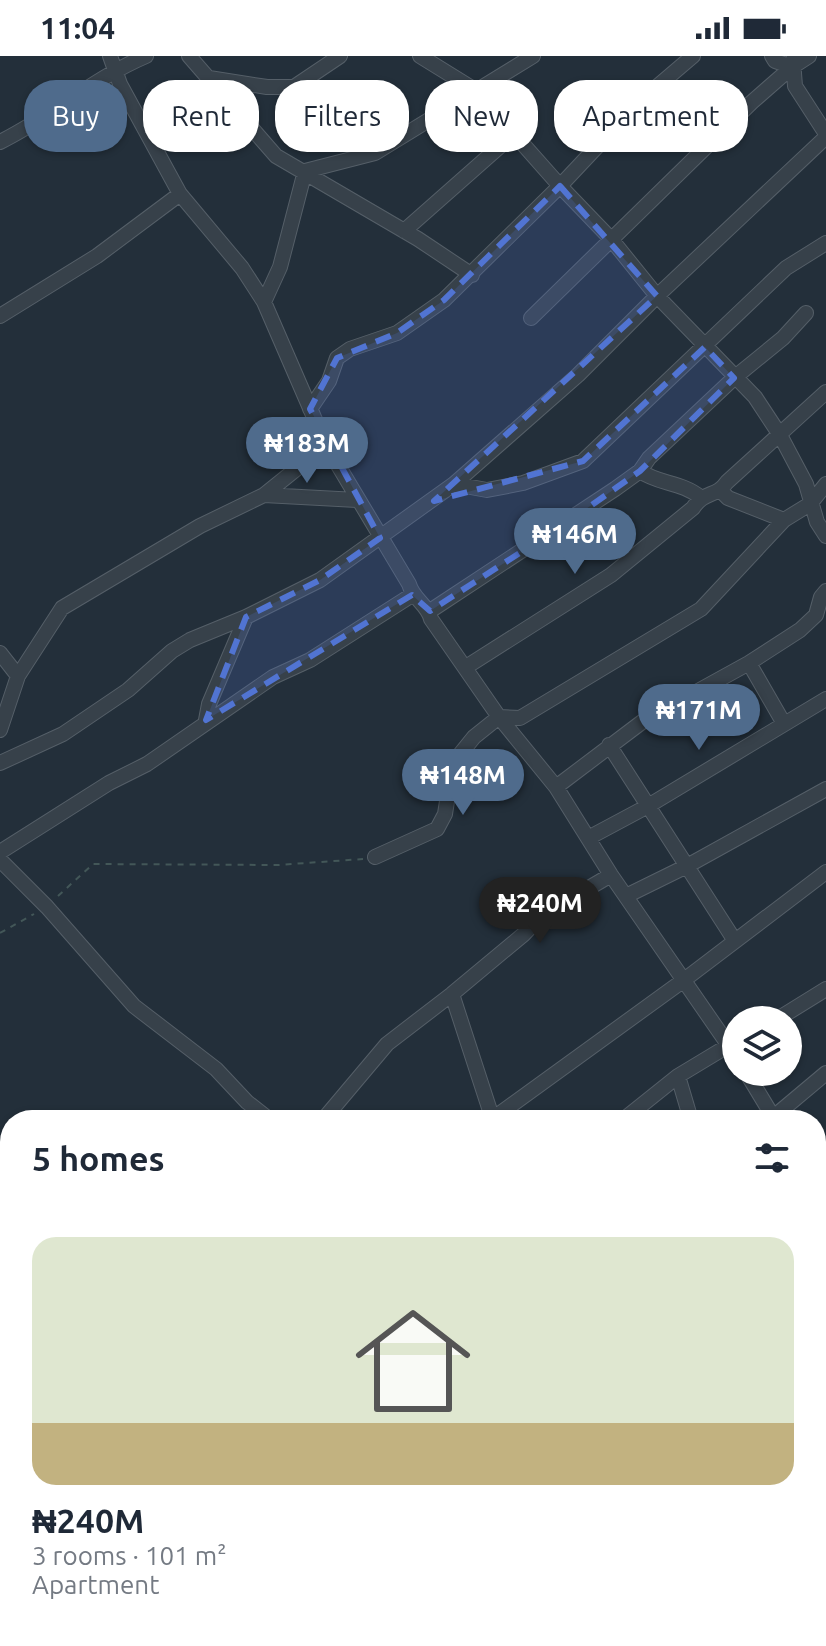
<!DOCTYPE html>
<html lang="en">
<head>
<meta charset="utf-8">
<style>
	body { margin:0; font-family:Ubuntu,sans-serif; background:#f6f6f7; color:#1f2937; height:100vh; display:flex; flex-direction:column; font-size:30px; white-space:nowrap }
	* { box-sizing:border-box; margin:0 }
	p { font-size:26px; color:#747a83 }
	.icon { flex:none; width:44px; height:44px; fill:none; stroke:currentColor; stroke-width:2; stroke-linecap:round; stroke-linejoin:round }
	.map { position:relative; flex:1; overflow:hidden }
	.details { position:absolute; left:0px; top:1054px; width:826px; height:536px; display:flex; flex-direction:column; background:#fff; border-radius:32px 32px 0 0; box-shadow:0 2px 6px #0004 }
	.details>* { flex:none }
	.guide { position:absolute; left:24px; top:24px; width:778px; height:72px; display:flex; gap:16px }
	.fabs { position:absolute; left:722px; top:950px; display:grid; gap:16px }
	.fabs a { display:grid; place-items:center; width:80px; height:80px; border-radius:50%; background:#fff; box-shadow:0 2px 6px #0004; font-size:40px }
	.price { position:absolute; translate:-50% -68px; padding:0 18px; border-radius:28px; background:#4f6b8c; color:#fff; font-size:26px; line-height:52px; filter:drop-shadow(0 2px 4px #0008) }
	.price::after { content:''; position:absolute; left:50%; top:48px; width:24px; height:18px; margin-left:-12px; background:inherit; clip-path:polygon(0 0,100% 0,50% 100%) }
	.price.active { background:#222; color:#fff }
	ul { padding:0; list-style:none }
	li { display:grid; align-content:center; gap:16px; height:424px; padding:0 32px }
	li+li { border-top:2px solid #e0e1e3 }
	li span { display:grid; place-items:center; height:248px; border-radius:24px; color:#555 }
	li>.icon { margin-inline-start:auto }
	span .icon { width:144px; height:144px; fill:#fffc; stroke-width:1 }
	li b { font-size:34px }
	h2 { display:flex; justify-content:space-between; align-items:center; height:96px; padding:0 32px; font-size:34px }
	.chip { padding:0 28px; border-radius:32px; background:#fff; box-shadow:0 2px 6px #0004; font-size:28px; line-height:72px }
	.chip.active { background:#4f6b8c; color:#fff }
	.status { display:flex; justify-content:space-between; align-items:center; height:56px; padding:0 40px; background:#fff; direction:ltr }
	.status svg { height:22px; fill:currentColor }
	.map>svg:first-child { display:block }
</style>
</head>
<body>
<div class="status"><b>11:04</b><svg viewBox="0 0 49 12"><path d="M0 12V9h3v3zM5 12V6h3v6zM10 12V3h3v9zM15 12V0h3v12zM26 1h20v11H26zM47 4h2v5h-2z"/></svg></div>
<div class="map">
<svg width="826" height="1590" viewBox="0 0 826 1590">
	<rect width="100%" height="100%" fill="#232f3a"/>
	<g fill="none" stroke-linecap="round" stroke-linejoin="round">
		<defs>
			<path id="minor" d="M110 0 120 28 180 138 242 212 264 246 326 389 409 528C413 543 428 549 431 563L499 661 556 731 611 819 736 1000
				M189 0 276 100 418 183 472 219
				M420 0 475 34 560 130 611 183 657 240 755 341 780 379 806 428 817 466 826 480
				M772 0 775 5 792 11
				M793 4 795 30 826 78
				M209 22 267 31H294L340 0
				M0 86C51 61 94 22 146 0
				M404 175 515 77
				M264 246 280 211 305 115 375 97 533 0
				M0 260 97 200 180 138
				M531 262 752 46 792 11 809 0
				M310 353 329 325 337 302 350 293 397 277 444 244 560 130 639 46 693 0
				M640 415C658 428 682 426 700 441
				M454 428 487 434 523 427 583 405 786 212 826 187
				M721 435 728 442 784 464
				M264 439 357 444
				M430 555 615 433 640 415 649 402 734 322 783 282 806 257
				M0 597 18 620
				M749 607 783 666
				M466 611 611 519 693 452C705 434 716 442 727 426L826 336
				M206 664 209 648 246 561
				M0 674 18 620 62 552 200 470 264 439 326 389
				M609 689 735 885
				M0 707 63 678 128 634 172 595 190 584 246 561 320 524 454 428 578 319 657 240 826 81
				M556 731 642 666 749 607 800 574 816 559 821 541 826 535
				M590 781 648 750 826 643
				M0 796 109 727 147 708 273 621 310 604 412 539
				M375 801 437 773 445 758 453 707 474 681 499 661 520 662 701 553 784 464 810 448 826 428
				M0 804 47 851 134 950 216 1013 247 1046 270 1064
				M626 840 687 810 826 733
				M452 938 493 1064
				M776 964 826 933
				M746 1016 775 1064
				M678 1020 691 1064
				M323 1064 387 988 452 938 524 878 541 860 611 819
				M491 1064 684 924 826 816
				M623 1064 678 1020 736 985
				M770 1064 826 1017
				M0 1112 10 1124
				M816 1120 826 1112
				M816 1129 826 1144
				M816 1260 826 1257
				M0 1352 10 1345
				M816 1434 826 1426
				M816 1521 826 1515
				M816 1537 826 1554
				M0 1553 10 1567
				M305 1580 311 1590
				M430 1580 435 1590
				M589 1580 596 1590
				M671 1580 676 1590
				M750 1580 756 1590
				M16 1590 31 1580
				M338 1590 354 1580"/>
		</defs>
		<use href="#minor" stroke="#555f68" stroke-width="16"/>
		<path stroke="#435758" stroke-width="2" stroke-dasharray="6 6" stroke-linecap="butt" d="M58 840 93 808 278 809 363 803
			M0 877 34 858
			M816 1346 826 1339"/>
		<use href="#minor" stroke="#37414a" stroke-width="14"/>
	</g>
	<path fill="#5174d2" fill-opacity="0.2" stroke="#5174d2" stroke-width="6" stroke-dasharray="16 10" stroke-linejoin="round" d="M560 130 657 240 434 445 583 405 705 291 734 322 640 415 569 465 430 555 412 539 206 664 246 561 320 524 380 482 310 353 337 302 397 277 444 244Z"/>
</svg>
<div class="fabs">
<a><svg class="icon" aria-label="layers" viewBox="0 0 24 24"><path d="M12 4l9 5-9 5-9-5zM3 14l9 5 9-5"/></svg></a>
</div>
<b class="price" style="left:307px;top:429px">₦183M</b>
<b class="price" style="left:575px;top:520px">₦146M</b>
<b class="price" style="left:699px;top:696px">₦171M</b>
<b class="price" style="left:463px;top:761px">₦148M</b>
<b class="price active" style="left:540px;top:889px">₦240M</b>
<div class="guide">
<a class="chip active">Buy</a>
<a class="chip">Rent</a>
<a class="chip">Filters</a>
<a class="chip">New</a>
<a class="chip">Apartment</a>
</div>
<section class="details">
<h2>5 homes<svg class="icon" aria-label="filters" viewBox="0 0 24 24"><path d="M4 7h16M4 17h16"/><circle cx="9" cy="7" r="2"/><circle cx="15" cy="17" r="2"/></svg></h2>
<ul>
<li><span style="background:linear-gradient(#dfe7d0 75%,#c2b280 0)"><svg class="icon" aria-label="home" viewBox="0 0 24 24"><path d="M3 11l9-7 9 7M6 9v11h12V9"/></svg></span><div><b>₦240M</b><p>3 rooms · 101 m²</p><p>Apartment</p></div></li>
</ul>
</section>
</div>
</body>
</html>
